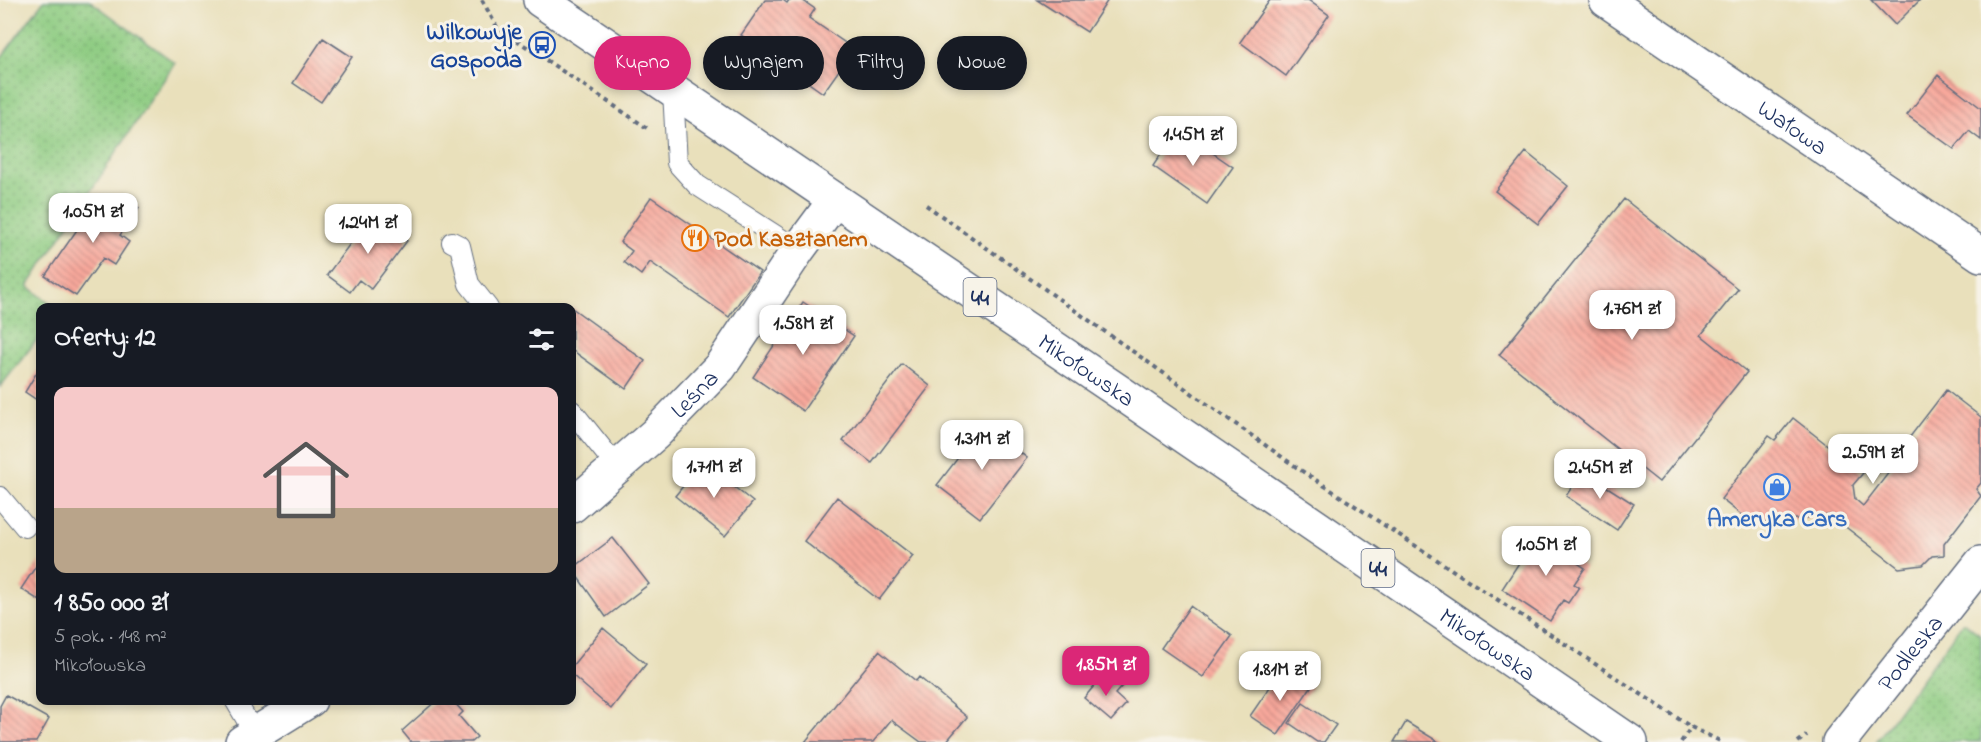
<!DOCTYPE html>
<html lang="pl">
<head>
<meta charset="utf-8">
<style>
	body { margin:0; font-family:"Indie Flower",sans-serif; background:#20242c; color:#f1f3f6; height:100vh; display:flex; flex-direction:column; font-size:22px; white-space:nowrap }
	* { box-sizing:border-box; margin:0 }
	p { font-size:20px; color:#9ea1a6 }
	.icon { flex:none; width:33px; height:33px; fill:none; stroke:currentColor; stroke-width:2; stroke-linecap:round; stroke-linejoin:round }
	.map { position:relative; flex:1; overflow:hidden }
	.panel { position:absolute; left:36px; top:303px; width:540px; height:402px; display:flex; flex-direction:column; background:#171b24; border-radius:12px; box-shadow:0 3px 9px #0003 }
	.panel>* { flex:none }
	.top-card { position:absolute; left:594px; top:36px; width:570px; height:54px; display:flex; gap:12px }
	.price { position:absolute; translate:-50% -51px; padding:0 14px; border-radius:12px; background:#fff; color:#222; font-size:20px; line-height:39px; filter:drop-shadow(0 2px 3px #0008) }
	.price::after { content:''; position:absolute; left:50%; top:36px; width:18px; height:14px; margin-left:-9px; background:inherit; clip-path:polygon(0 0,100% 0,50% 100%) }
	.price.selected { background:#db2777; color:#fff }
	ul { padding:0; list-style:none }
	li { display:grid; align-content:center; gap:12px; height:318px; padding:0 18px }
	li span { display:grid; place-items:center; height:186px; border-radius:12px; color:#555 }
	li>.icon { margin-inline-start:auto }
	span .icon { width:108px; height:108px; fill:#fffc; stroke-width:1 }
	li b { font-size:26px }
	h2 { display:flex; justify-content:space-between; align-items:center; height:72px; padding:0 18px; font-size:26px }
	.tag { padding:0 21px; border-radius:27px; background:#171b24; box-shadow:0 3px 9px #0003; font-size:21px; line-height:54px }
	.tag.selected { background:#db2777; color:#fff }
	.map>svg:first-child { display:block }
</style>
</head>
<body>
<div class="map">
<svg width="1981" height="742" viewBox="0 0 1981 742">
	<defs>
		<pattern id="grass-dots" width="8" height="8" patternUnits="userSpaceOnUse" patternTransform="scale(1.5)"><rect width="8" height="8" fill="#8ecc82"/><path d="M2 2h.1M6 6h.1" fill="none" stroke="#73a66e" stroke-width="1.8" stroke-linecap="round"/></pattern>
		<pattern id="building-back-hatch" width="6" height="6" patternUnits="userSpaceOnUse" patternTransform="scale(1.5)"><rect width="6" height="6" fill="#f8a89b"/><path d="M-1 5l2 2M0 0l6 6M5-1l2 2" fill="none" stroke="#c88982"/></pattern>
	</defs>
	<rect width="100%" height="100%" fill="#f7f3e8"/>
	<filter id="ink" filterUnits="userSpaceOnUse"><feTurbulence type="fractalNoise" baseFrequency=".0167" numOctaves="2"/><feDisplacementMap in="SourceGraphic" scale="12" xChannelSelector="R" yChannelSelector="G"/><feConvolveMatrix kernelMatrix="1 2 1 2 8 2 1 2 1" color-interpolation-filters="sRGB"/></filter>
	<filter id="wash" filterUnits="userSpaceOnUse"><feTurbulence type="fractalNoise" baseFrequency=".008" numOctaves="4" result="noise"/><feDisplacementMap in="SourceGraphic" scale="24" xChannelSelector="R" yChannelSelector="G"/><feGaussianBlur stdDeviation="1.35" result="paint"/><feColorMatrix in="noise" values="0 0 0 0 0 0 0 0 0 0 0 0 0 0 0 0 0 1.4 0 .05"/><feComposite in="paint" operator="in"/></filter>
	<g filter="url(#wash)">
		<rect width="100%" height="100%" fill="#e9e0bb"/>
		<path fill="url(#grass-dots)" stroke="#547e70" stroke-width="1.5" d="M44 0H89L175 63 28 286 54 307 40 308V336L0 387V59Z
			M1963 622 1981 635V742H1876Z"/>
		<g id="blocks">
			<path fill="url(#building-back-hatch)" d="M765 0H783L787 3 789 0H802L815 9 809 18 854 49 823 93 741 35Z
				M1037 0H1108L1087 32Z
				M1270 0H1308L1329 15 1286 76 1240 42Z
				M1871 0H1920L1895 25Z
				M323 38 352 57 321 102 293 83Z
				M1938 75 1981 108V140L1969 131 1954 149 1907 115Z
				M1178 129 1233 167 1207 204 1153 166Z
				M1526 152 1568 186 1538 224 1495 191Z
				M101 195 116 205 122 196 139 208 120 235 129 242 114 265 103 258 76 296 45 276Z
				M651 197 760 272 729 317 650 262 641 275 624 262 632 251 620 242Z
				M1624 199 1738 289 1701 335 1747 372 1659 482 1499 355Z
				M372 214 407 241 371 289 359 280 350 292 327 275Z
				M803 302 854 336 803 411 753 377Z
				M572 308 645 361 626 389 572 350Z
				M902 364 930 386 872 463 843 441Z
				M40 367V402L25 392Z
				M1946 390 1981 417V483L1976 489 1981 496 1944 544V555L1932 556 1923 565 1899 568 1830 515 1753 524 1721 499 1769 436 1775 440 1793 418 1863 473 1853 485 1855 499 1863 506 1913 441 1909 438Z
				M984 424 1027 458 980 518 937 485Z
				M703 462 753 502 725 536 675 496Z
				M1582 471 1634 504 1617 530 1566 496Z
				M837 497 913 556 879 600 804 541Z
				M1537 535 1562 552 1568 542 1583 552 1576 562 1585 568 1574 584 1579 587 1568 603 1563 600 1550 621 1502 589Z
				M613 538 649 584 606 617 572 569Z
				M40 560V601L21 589Z
				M1190 606 1232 636 1203 677 1161 648Z
				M603 628 646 664 611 709 572 675V666Z
				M879 651 916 681 919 677 967 717 946 742H921L891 720 873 742H805Z
				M1283 668 1311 687 1278 735 1250 716Z
				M1106 672 1122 686 1115 694 1126 704 1111 721 1084 698Z
				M6 695 49 719 36 742H0V706Z
				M437 700H452L463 712 459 716 477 737 471 742H411L402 731Z
				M1303 703 1336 725 1324 742H1317L1289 723Z
				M1406 722 1439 742H1394Z"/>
		</g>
	</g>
	<g filter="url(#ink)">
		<use href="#blocks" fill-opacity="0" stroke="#636d7f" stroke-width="1.5"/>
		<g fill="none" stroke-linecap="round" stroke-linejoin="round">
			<defs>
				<path id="lane" d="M673 91 677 163 697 185 798 250
					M452 242 460 246 469 284 488 308
					M572 411 617 467
					M0 497 25 527
					M235 700 255 734"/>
				<g id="street">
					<path id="s1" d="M1606 0 1981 255"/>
					<path id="s2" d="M572 506 655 434 720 367 798 250 835 200"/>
					<path d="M242 742 310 700"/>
					<path id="s3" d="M1839 742 1981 563"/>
				</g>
				<g id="primary">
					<path id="s4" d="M540 0 1124 395 1631 742"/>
				</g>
			</defs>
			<use href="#lane" stroke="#636d7f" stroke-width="22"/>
			<use href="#street" stroke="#636d7f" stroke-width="36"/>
			<use href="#primary" stroke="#636d7f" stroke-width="36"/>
			<path stroke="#636d7f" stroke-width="4" stroke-dasharray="4.5 4.5" stroke-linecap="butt" d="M482 0 497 27 650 130
				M926 205 1299 469 1691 727
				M1681 742 1691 727 1722 742
				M1798 742 1807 735"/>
			<use href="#lane" stroke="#fff" stroke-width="20"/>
			<use href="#street" stroke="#fff" stroke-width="33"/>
			<use href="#primary" stroke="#fff" stroke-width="33"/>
		</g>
	</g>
	<defs>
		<symbol id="bus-ring" viewBox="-11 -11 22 22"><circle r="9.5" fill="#f7f3e8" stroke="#1a4fb4" stroke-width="1.5"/><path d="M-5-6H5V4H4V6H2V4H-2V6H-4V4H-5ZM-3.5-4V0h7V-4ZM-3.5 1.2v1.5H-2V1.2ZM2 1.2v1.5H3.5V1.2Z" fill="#1a4fb4"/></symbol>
		<symbol id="restaurant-ring" viewBox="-11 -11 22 22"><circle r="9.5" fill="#f7f3e8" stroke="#e8710a" stroke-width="1.5"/><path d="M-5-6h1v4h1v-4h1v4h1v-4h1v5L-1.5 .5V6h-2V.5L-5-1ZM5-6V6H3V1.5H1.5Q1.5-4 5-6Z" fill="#e8710a"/></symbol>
		<symbol id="shop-ring" viewBox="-11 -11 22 22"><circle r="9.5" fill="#f7f3e8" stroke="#3f7fe0" stroke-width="1.5"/><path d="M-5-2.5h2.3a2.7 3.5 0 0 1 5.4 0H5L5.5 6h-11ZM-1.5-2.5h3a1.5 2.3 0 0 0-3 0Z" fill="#3f7fe0"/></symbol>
	</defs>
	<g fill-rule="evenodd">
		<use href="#bus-ring" x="527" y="30" width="30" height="30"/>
		<use href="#restaurant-ring" x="680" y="223" width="30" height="30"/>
		<use href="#shop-ring" x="1762" y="472" width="30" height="30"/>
	</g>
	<g text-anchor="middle" stroke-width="6" stroke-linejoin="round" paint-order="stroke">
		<g fill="#f7f3e8" stroke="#5d6a87" stroke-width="1.5">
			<rect x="963.5" y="278" width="33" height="38" rx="4.5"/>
			<rect x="1361.5" y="549" width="33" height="38" rx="4.5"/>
		</g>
		<g font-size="22" font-weight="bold" fill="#1b2f5e">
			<text x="980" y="305">44</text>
			<text x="1378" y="576">44</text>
		</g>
		<g font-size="24" font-weight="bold" fill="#164399" stroke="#f7f3e8" text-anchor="end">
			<text x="522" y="39">Wilkowyje<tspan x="522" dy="28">Gospoda</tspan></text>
		</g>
		<g font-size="24" fill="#1b2f5e" stroke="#f7f3e8">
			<text dy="8" stroke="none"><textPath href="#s1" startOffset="226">Wałowa</textPath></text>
			<text dy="8" stroke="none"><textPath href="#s4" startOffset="660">Mikołowska</textPath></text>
			<text dy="8" stroke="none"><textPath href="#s2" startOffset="166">Leśna</textPath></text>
			<text dy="8" stroke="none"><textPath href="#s4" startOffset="1146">Mikołowska</textPath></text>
			<text dy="8" stroke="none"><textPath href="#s3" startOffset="114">Podleska</textPath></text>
		</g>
		<g font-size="24" font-weight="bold" fill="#c56008" stroke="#f7f3e8" text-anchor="start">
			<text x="714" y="246">Pod Kasztanem</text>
		</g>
		<g font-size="24" font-weight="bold" fill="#366cbe" stroke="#f7f3e8">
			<text x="1777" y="526">Ameryka Cars</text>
		</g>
	</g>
</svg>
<b class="price" style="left:1193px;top:167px">1.45M zł</b>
<b class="price" style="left:93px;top:244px">1.05M zł</b>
<b class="price" style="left:368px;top:255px">1.24M zł</b>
<b class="price" style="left:1632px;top:341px">1.76M zł</b>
<b class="price" style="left:803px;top:356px">1.58M zł</b>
<b class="price" style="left:982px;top:471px">1.31M zł</b>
<b class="price" style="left:1873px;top:485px">2.59M zł</b>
<b class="price" style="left:714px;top:499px">1.71M zł</b>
<b class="price" style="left:1600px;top:500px">2.45M zł</b>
<b class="price" style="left:1546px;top:577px">1.05M zł</b>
<b class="price selected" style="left:1106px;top:697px">1.85M zł</b>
<b class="price" style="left:1280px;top:702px">1.81M zł</b>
<div class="top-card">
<a class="tag selected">Kupno</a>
<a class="tag">Wynajem</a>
<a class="tag">Filtry</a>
<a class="tag">Nowe</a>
</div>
<section class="panel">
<h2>Oferty: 12<svg class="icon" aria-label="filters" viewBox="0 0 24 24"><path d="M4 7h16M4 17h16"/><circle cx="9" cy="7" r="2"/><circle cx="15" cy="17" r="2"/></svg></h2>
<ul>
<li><span style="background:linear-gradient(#f6c9c9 65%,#b9a48a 0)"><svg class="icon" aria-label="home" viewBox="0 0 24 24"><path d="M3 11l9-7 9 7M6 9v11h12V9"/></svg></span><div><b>1 850 000 zł</b><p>5 pok. · 148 m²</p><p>Mikołowska</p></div></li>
</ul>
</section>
</div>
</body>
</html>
